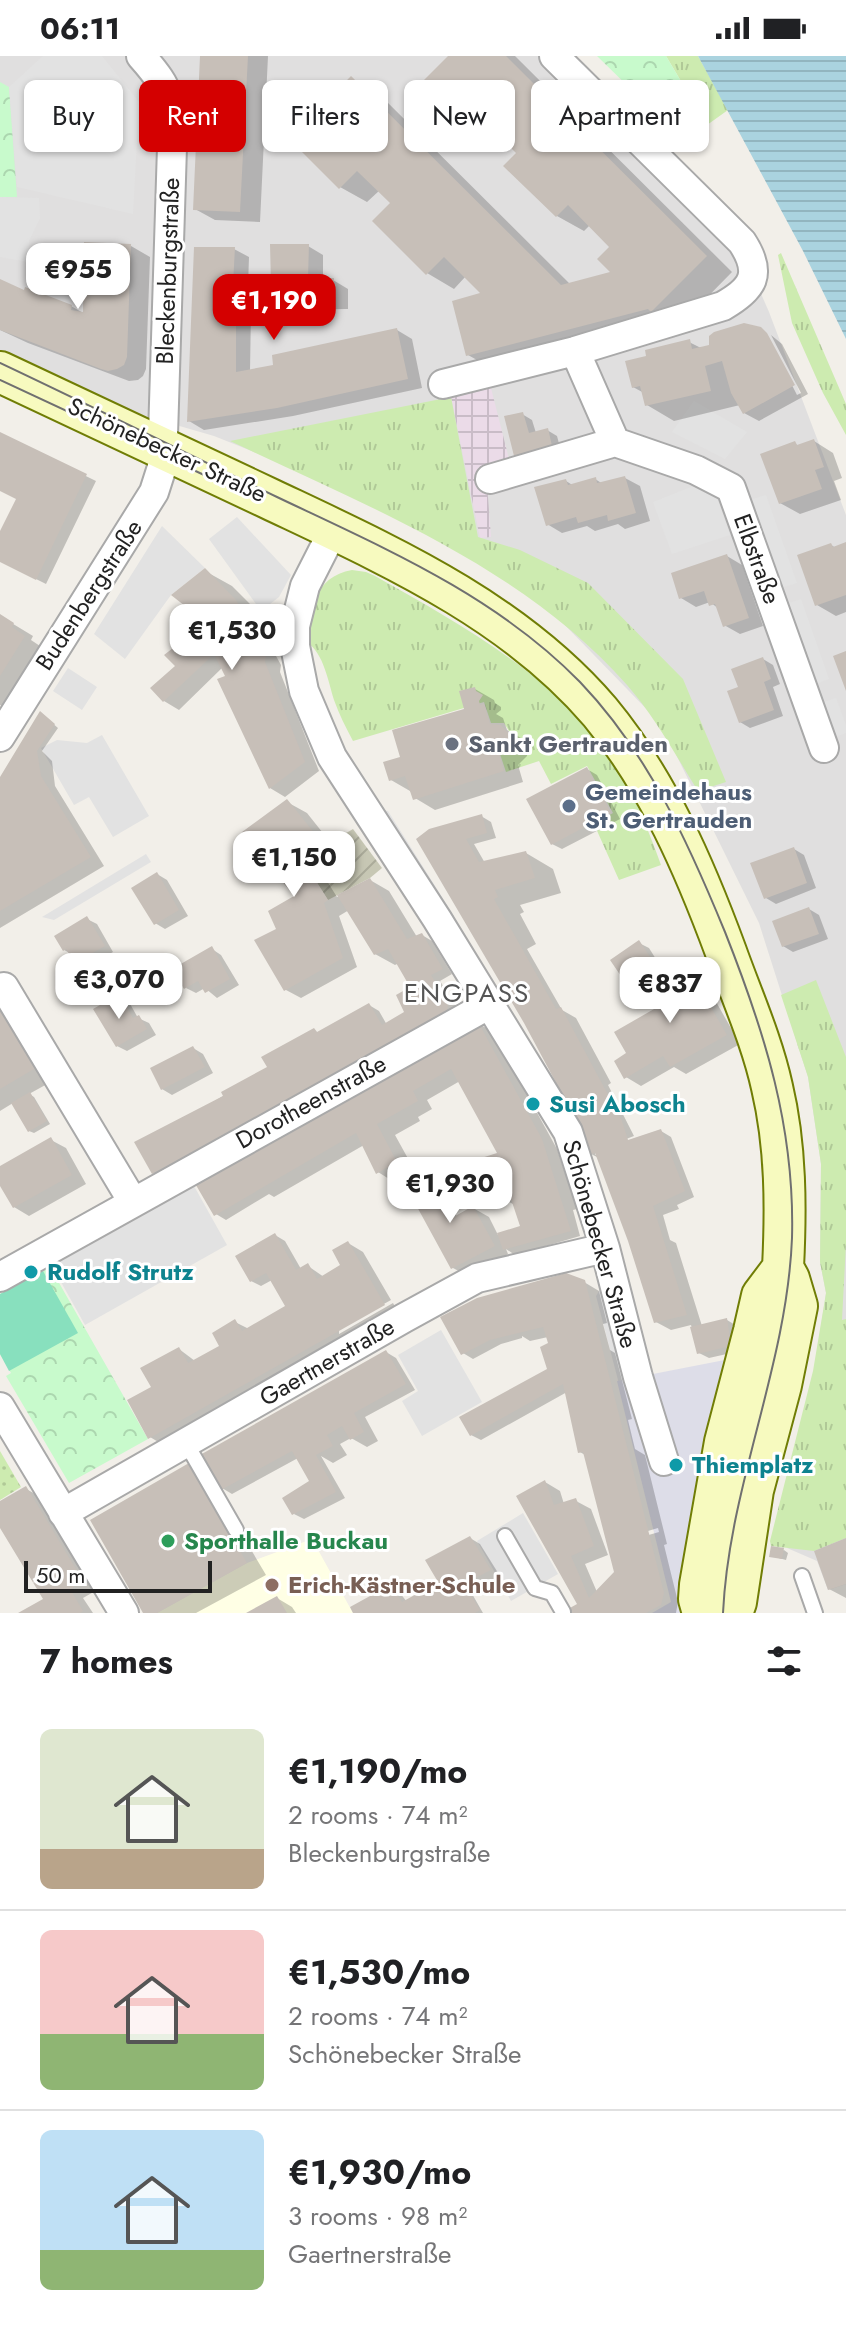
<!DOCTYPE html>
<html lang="en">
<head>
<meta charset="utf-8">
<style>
	body { margin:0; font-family:Jost,sans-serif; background:#f2f2f2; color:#202124; height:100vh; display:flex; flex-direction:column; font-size:30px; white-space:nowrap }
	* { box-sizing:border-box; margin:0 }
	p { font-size:26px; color:#757577 }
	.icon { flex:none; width:44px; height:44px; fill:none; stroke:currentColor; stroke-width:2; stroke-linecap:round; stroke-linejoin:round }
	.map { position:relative; height:1557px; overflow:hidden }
	.panel { display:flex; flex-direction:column; background:#fff; flex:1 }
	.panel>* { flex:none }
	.guide { position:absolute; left:24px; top:24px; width:798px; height:72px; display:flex; gap:16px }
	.scale { position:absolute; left:24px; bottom:20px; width:188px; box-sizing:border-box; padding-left:8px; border:4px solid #222; border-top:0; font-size:22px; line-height:28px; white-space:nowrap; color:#222; -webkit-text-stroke:6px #fff; paint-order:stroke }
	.price { position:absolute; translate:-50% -68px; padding:0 18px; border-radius:16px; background:#fff; color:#222; font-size:26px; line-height:52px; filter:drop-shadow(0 2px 4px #0008) }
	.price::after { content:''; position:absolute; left:50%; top:48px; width:24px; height:18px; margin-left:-12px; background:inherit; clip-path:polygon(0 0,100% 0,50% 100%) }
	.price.selected { background:#d40000; color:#fff }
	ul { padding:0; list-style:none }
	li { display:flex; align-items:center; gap:24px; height:200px; padding:0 40px }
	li+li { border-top:2px solid #e0e0e0 }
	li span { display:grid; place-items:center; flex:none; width:224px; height:160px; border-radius:12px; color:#555 }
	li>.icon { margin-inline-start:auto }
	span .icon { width:96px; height:96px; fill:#fffc; stroke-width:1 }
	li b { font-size:34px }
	h2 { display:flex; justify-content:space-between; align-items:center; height:96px; padding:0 40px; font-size:34px }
	.pill { padding:0 28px; border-radius:12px; background:#fff; box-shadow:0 2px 6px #0004; font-size:28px; line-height:72px }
	.pill.selected { background:#d40000; color:#fff }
	.status { display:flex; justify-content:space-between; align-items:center; height:56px; padding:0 40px; background:#fff; direction:ltr }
	.status svg { height:22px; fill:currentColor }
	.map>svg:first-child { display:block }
</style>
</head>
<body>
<div class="status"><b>06:11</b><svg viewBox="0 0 49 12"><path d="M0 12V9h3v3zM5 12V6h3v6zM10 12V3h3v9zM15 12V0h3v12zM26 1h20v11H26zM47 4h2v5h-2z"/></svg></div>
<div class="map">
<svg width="846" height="1557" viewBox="0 0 846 1557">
	<defs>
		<pattern id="industrial-grid" width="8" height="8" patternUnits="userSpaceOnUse" patternTransform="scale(2)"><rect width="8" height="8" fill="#ebdbe8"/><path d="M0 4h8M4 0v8" fill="none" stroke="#c9bcc7"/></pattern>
		<pattern id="construction-furrows" width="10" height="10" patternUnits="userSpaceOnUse" patternTransform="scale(2)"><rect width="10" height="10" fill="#c7c7b4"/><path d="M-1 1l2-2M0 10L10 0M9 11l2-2" fill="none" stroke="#abab9a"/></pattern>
		<pattern id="grass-tufts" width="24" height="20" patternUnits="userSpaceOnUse" patternTransform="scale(2)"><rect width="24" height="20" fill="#cdebb0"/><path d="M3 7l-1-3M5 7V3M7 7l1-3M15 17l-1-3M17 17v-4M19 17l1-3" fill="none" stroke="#b0c997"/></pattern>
		<pattern id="park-crowns" width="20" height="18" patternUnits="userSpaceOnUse" patternTransform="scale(2)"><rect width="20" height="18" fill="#c8facc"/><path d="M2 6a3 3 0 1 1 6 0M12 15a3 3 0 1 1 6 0" fill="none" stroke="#acd6af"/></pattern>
		<pattern id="garden-dots" width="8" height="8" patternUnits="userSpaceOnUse" patternTransform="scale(2)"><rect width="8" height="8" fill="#cdebb0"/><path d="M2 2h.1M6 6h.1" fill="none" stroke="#b0c997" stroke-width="1.8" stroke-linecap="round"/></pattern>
		<pattern id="water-rules" width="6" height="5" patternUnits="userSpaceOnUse" patternTransform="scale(2)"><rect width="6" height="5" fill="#aad3df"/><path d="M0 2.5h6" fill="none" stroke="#92b5bf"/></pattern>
	</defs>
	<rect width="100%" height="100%" fill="#f2efe9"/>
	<path fill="#e0dfdf" d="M0 0H563L726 158 769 256 846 459V1528L828 1534 817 1505 787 1492 826 1237 820 1206 821 1108 808 1021 759 867 661 668 526 529 361 439 214 380 83 342 0 302Z"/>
	<path fill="url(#industrial-grid)" d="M491 332 510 407 486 414 491 481 480 482 451 341Z"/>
	<path fill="#ffffe5" d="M312 1483 353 1557H157L247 1507Z"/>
	<path fill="url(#construction-furrows)" d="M353 773 382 812 370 822 328 844 302 803Z"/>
	<path fill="url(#grass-tufts)" d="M666 0H698L728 54 707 69Z
		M781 197 846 348V379L823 337 792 267 778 199Z
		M451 341 478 481 520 494 588 527 683 623 726 726 698 735C676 700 655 661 627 629 523 511 369 451 230 385Z
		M352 514 366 516 375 520C438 555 501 591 555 638 566 647 579 656 588 667 621 710 643 758 661 809L619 824 594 768 613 757 587 710 551 728 539 705 506 716 500 698 512 691 511 678 504 667H491L484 646 353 685C346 672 339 658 334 644 328 625 324 598 307 586 310 553 314 521 352 514Z
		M816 924 846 1001V1188L842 1264 846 1263V1482L814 1495 771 1490 770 1485 813 1315 826 1237 820 1206 821 1108 808 1021 781 939Z"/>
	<path fill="url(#park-crowns)" d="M597 0H666L707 69 687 88Z
		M0 26 9 31 17 141H0Z
		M50 1211 148 1383 69 1427 6 1320 11 1317 0 1298V1238Z"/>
	<path fill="url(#garden-dots)" d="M0 1395 21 1431 0 1444Z"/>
	<path fill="#88e0be" d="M43 1215 78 1277 9 1315 0 1298V1238Z"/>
	<path fill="#e2e2e2" d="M43 0H102L139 46 133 158 17 131 9 31Z
		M0 141 39 142 40 162 29 185 28 206 0 201Z
		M694 345 747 376 725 403 672 376Z
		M701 427 713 431 730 479 672 498 653 446Z
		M766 439 797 527 768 536 737 448Z
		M237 461 291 519 279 541 261 555 209 483Z
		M162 470 205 512 171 539 125 603 94 578Z
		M801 543 829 623 802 633 774 552Z
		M68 612 97 631 82 654 53 635Z
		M836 642 846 669V677L821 686 808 651Z
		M102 679 149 760 113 781 89 741 74 749 41 692 57 684 87 687Z
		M376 753 388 755 454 860 452 872Z
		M146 798 151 806 54 864 42 861Z
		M194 1130 227 1189 85 1269 52 1210Z
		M604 1227 631 1336 619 1328 596 1240Z
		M441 1274 482 1346 422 1380 402 1345 418 1335 398 1299Z
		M523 1457 558 1518 511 1545 477 1485Z"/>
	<path fill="#dddde8" d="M735 1302 692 1557H652L671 1546 617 1325Z"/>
	<path fill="url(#water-rules)" d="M698 0H846V283L803 195Z"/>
	<path fill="#0003" fill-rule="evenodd" d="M202 0H268L260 166 215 164 195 153Z
		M451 0H515L732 216 679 270 495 314 468 299 484 238 466 220 454 233 427 217 393 147 380 134 367 146 340 131 352 23 379 38 570 228 614 217 612 191 590 169 584 175 557 160 519 97 505 84 499 90 472 75Z
		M131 190 150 201 146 313 143 320 138 324 129 325 28 287 0 274V225L25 237 71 250 85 258Z
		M308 190 323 199V224H333L348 233V253L251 254 250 315 275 310 397 274 412 283 422 332 293 360 204 374 189 365 234 193 249 201 248 230H273Z
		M765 276 797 339 801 337 771 279 782 288 808 338 759 365 744 357 740 349 674 365 647 349 644 337 633 331 689 286 701 292Z
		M522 358 532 364 536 377 547 374 557 380 561 395 526 404 516 398Z
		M0 378 96 425 46 528 0 505V479L18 443 0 434Z
		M814 385 833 397 842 422 834 425 841 444 800 458 780 447 795 388 800 390Z
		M625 422 640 430 650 465 625 473 618 468 595 475 587 470 562 477 547 468 566 425 574 430 595 423 603 428Z
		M846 488V556L836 560 817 549 831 489 836 492Z
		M727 500 742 509 763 570 740 578 724 569 719 553 710 546 696 551 681 542Z
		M205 515 232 530 262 560 256 564 281 609 280 616 319 715 285 741 270 732 220 624 228 621 223 611 179 654 164 645 153 632 178 610Z
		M0 560 33 580 31 584 43 592 7 652 0 649Z
		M763 603 773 609 780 628 773 631 783 660 750 672 740 666Z
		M475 633 494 644 495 647 501 651V654L496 658 503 662 507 674 521 682 528 691 527 700 518 709 523 726 435 754 415 742 410 735 391 724 403 703 467 654Z
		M44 660 58 672 42 695 52 705 55 730 104 810 0 872V725Z
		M587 713 597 719 620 763 562 793 552 788Z
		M287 746 307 757 342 801 320 814 337 841 370 824 389 835 417 881 422 879 432 885 452 918 440 925 458 954 168 1125 153 1117 183 1064 270 1012 314 974 318 977 369 949 379 955 387 969 407 957 413 932 399 907 395 909 375 898 349 854 339 860 357 911 301 942 286 934 279 873 297 840Z
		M481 760 491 766 496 782 474 788 485 807 526 797 553 813 561 837 520 849 524 856 520 858 536 888 527 893 562 954 576 962 611 1027 608 1029 634 1080 595 1095V1099L661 1075 671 1081 694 1141 677 1149 679 1153 663 1159 670 1184 676 1187 702 1270 727 1264 737 1270 740 1295 709 1302 699 1297 691 1269 671 1274 656 1266 630 1184 599 1102 591 1098 586 1080 526 966 418 783Z
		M794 793 804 799 816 832 776 848 766 842Z
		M157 818 167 824 188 860 165 873 155 867Z
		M809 853 819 859 828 883 793 896 783 890Z
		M87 863 97 868 113 896 86 911 76 906 72 898 64 894Z
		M639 887 649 892 664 916 683 905 698 914 740 988 686 1018 674 1011 641 1030 626 1021 629 998 671 946 655 918 637 931 627 925 613 904Z
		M212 893 221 899 239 929 217 942 205 932 196 937 186 932Z
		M119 940 129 946 138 962 149 967 156 979 127 995 117 990Z
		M0 955 58 1022 29 1038 34 1041 50 1068 34 1077 29 1075 13 1047 0 1055Z
		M477 967 492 975 557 1093 577 1153 573 1154 580 1180 515 1199 506 1193 508 1198 468 1220 453 1212 424 1118 439 1127 457 1161 473 1152 489 1161 498 1179 522 1171 515 1149 505 1144 500 1128 494 1130 479 1121 500 1098 460 1025 427 1044 432 1053 418 1061 420 1065 395 1079 416 1117 397 1128 378 1116 364 1089 274 1141 269 1138 226 1164 216 1158Z
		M193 992 203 998 213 1017 172 1039 162 1033Z
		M51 1084 66 1092 86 1128 29 1160 14 1151 0 1126V1112Z
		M275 1179 285 1185 301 1213 308 1210 324 1221 343 1210 348 1187 363 1196 391 1244 339 1273V1278L393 1247 399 1258 160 1387 150 1381 154 1332 179 1293 195 1305 222 1290 235 1266 249 1273 287 1251 272 1224 261 1230 251 1225Z
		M584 1226 599 1235 607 1267 603 1268 610 1294 615 1297 632 1363 628 1364 635 1393 645 1399 667 1488 664 1489 678 1546 676 1557H565L580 1549 545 1426 560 1435 564 1448 576 1445 591 1453 608 1499 585 1508 597 1536 616 1516 585 1399 580 1396 567 1336 481 1384 471 1379 549 1314 550 1289 548 1281 530 1285 522 1280V1282L501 1288 473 1303 463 1297ZM658 1472 659 1476 621 1487V1483Z
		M386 1296 396 1302 415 1334 365 1361 378 1385 367 1391 351 1382 340 1388 347 1399 333 1407 321 1400 345 1442 304 1463 294 1458 312 1426 298 1402 232 1438 222 1432Z
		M189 1410 208 1421 266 1519 196 1557H145Z
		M26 1433 41 1441 97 1534 83 1542 93 1557H22L45 1544 0 1469V1448Z
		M470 1482 480 1488 500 1520 471 1536 483 1557H355L390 1531 400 1537 407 1546 441 1527Z
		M846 1484V1542L829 1533Z
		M784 1494 788 1497 786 1504 771 1500Z
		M277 1542 292 1551 296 1557H251Z"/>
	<path fill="#c7bfb8" d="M200 0H248L240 156 193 154Z
		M448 0H506L707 200 651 256 648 253 466 300 452 245 480 237 444 201 426 219 372 165 390 147 357 115 339 133 289 83 351 20 561 229 610 216 597 203 609 191 568 149 556 161 503 110 516 97 483 64 471 77 421 27Z
		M84 186 131 188 127 301 124 309 117 313 108 315 101 313 0 274V223L24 234 25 231 72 249 71 254 83 256Z
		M270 188H309L308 222H334V246L236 247V316L273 309 272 299 397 272 408 323 277 352 187 366 194 191H235L233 229 271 228Z
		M744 267 761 271 767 277 795 329 743 358 731 337 722 305 705 310 711 335 645 350 640 330 632 332 625 305 646 300 645 294 690 283 692 293 709 289V280L714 276Z
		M523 356 529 377 548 372 552 390 514 400 504 360Z
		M0 376 87 418 36 524 0 506V475L16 443 0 435Z
		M814 383 824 411 815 414 822 433 779 448 760 398 795 385 797 389Z
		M625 420 636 457 608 465 607 459 578 467 576 461 546 470 534 431 566 423 568 429 596 421 597 427Z
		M846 486V539L815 550 797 499 831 487 833 491Z
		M727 498 749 562 723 571 715 548 709 550 704 535 679 543 671 517Z
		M205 512 236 544 266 599 265 606 305 706 269 733 217 623 225 620 214 598 163 646 150 632 175 610 164 599 182 585 170 572 185 550 171 539Z
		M0 558 14 567 12 571 25 580 0 620Z
		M846 595V635L833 600Z
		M763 601 771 623 764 626 774 654 739 667 727 635 738 631 731 613Z
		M475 631 476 635 483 639 479 645 480 649 484 648 490 668 501 669 509 678 508 689 499 697 504 715 413 744 405 720 389 725 383 706 400 701 392 674 464 653 459 635Z
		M40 655 55 668 37 695 41 720 91 801 0 855V721Z
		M587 711 611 757 551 789 526 743Z
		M287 743 324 789 302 803 328 844 324 847 343 902 284 935 254 884 276 873 268 855 294 840 242 776Z
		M482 758 487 777 466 783 479 806 526 795 535 822 495 834 498 841 494 843 556 953 561 951 622 1065 628 1084 661 1073 685 1135 653 1150 687 1259 654 1267 628 1185 595 1097 589 1099 582 1079H584L524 967 416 783 429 773Z
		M794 791 807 827 764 843 750 807Z
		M157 816 179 854 154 869 131 832Z
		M370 822 407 883 422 877 443 913 431 919 448 947 447 956 152 1118 134 1086 223 1040 221 1036 267 1011 261 1001 314 972 317 976 369 947 382 969 404 956 396 939 410 931 388 893 374 899 337 839Z
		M809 851 819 878 782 891 772 865Z
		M87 860 105 890 75 907 66 893 63 895 54 880Z
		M639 884 654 907 625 926 610 904Z
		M212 890 230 923 205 937 198 925 184 933 172 913Z
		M683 903 727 979 670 1011 663 1000 624 1023 614 1005 626 997 614 976 668 945 654 920Z
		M119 938 133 962 139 959 147 973 116 991 93 953Z
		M3 951 39 1010 0 1033V953Z
		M477 964 542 1083 571 1175 503 1194 497 1177 520 1170 511 1143 504 1145 494 1117 477 1122 472 1105 497 1097 451 1013 413 1035 418 1045 377 1068 397 1106 376 1118 356 1077 214 1160 193 1124Z
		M193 990 205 1011 161 1034 150 1012Z
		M30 1036 47 1065 28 1076 11 1047Z
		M51 1081 72 1119 13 1152 0 1130V1110Z
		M424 1116 450 1163 473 1150 495 1190 451 1213 404 1127Z
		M275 1177 296 1214 308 1207 317 1223 340 1209 332 1194 348 1185 385 1249 148 1383 127 1344 151 1331 140 1312 179 1291 188 1307 219 1290 212 1277 235 1263 242 1275 285 1250 266 1217 250 1226 235 1200Z
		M566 1217 585 1224 664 1537 661 1549 646 1557H561L577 1548 516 1440 545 1424 554 1449 576 1442 594 1490 571 1500 589 1542 614 1516 583 1396 578 1397 563 1328 470 1380 459 1361 547 1313 540 1291 548 1287 543 1271 490 1284 461 1299 440 1261 477 1242Z
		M727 1262 731 1290 697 1298 690 1271Z
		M386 1294 406 1328 354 1357 364 1376 350 1384 342 1370 327 1379 333 1390 316 1399 336 1436 292 1459 282 1442 309 1425 292 1395 221 1434 200 1399Z
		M189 1407 247 1507 157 1557H143L90 1464Z
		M26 1430 83 1525 70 1533 83 1555 80 1557H18L43 1543 0 1472V1445Z
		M470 1480 491 1514 464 1528 480 1554 475 1557H353L350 1551 390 1529 402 1546 438 1526 425 1504Z
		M846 1482V1528L828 1534 814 1495Z
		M771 1490 784 1492 782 1503 769 1501Z
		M277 1540 287 1557H246Z"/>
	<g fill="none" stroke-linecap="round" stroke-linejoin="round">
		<defs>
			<path id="service" d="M186 1387 236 1474
				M505 1480 535 1532 552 1537 563 1556
				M802 1520 815 1557"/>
			<path id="minor" d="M575 295 615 386
				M443 328 575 295 723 250C753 233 763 218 742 186L554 0
				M490 423 615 386 696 414 731 432 824 692
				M334 473 305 530 295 570V590L304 635 332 701 437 863 568 1076 605 1192 638 1321 664 1405
				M0 681 154 436 162 411 173 59C170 34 157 18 141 0
				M4 931 133 1146
				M0 1221 490 948
				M0 1351 124 1557
				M63 1457 404 1262 477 1222 605 1192"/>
			<path id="secondary" d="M0 316C90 358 180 400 270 443 388 499 513 554 600 656 658 726 695 812 726 896 742 941 762 985 772 1031 786 1090 786 1152 783 1212L789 1223 797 1250 781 1329 753 1434 736 1546 732 1557
				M703 1557 699 1543 700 1529 725 1386 754 1275 762 1240 783 1212"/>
		</defs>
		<use href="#service" stroke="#a9a9a9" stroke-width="18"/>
		<use href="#minor" stroke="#a9a9a9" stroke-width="32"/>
		<use href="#secondary" stroke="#707d05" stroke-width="44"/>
		<use href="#service" stroke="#fff" stroke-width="14"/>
		<use href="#minor" stroke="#fff" stroke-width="28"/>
		<use href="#secondary" stroke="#f7fabf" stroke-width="40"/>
		<path stroke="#707070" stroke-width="2" d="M0 307C93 351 184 396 277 441 384 492 495 539 580 626 648 697 688 786 725 876 765 977 795 1072 792 1182 787 1310 729 1429 723 1557
			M0 324 247 439"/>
	</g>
	<circle fill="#6b7280" stroke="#fff" stroke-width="3" cx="452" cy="688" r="8"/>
	<circle fill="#5c6f8a" stroke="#fff" stroke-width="3" cx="569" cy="750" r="8"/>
	<g fill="#0f9aa8" stroke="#fff" stroke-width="3">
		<circle cx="533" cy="1048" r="8"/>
		<circle cx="31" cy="1216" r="8"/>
		<circle cx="676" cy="1409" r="8"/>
	</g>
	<circle fill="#2e9e5b" stroke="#fff" stroke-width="3" cx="168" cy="1485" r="8"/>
	<circle fill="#8d6e63" stroke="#fff" stroke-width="3" cx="272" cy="1529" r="8"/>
	<g text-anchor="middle" stroke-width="6" stroke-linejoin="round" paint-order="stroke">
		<g font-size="24" fill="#222" stroke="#fff">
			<text transform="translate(168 215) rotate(-88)" y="8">Bleckenburgstraße</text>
			<text transform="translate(167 394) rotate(25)" y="8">Schönebecker Straße</text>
			<text transform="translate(757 503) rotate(70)" y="8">Elbstraße</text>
			<text transform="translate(89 539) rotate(-57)" y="8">Budenbergstraße</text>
			<text transform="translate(311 1046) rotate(-29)" y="8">Dorotheenstraße</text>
			<text transform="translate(600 1188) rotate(74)" y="8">Schönebecker Straße</text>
			<text transform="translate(327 1306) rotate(-30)" y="8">Gaertnerstraße</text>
		</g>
		<g font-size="24" font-weight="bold" fill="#5b616d" stroke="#fff" text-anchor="start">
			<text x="468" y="696">Sankt Gertrauden</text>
		</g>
		<g font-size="24" font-weight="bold" fill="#4e5e75" stroke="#fff" text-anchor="start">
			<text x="585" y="744">Gemeindehaus<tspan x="585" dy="28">St. Gertrauden</tspan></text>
		</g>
		<g font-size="24" font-weight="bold" fill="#0d838f" stroke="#fff" text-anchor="start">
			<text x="549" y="1056">Susi Abosch</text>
			<text x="47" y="1224">Rudolf Strutz</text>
			<text x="692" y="1417">Thiemplatz</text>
		</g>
		<g font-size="24" font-weight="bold" fill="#27864d" stroke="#fff" text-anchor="start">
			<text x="184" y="1493">Sporthalle Buckau</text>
		</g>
		<g font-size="24" font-weight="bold" fill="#785e54" stroke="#fff" text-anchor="start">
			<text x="288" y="1537">Erich-Kästner-Schule</text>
		</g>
		<g font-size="26" letter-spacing="2" fill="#555" stroke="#fff">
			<text x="467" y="946">ENGPASS</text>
		</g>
	</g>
</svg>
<div class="scale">50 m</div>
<b class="price" style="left:78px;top:255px">€955</b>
<b class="price selected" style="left:274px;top:286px">€1,190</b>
<b class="price" style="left:232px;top:616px">€1,530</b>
<b class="price" style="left:294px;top:843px">€1,150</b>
<b class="price" style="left:119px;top:965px">€3,070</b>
<b class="price" style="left:670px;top:969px">€837</b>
<b class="price" style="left:450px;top:1169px">€1,930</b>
<div class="guide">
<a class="pill">Buy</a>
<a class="pill selected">Rent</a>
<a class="pill">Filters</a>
<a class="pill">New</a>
<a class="pill">Apartment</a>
</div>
</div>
<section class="panel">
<h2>7 homes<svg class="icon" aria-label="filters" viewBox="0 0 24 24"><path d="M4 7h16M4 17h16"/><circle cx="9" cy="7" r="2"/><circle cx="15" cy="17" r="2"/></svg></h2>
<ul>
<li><span style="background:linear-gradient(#dfe7d0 75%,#b9a48a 0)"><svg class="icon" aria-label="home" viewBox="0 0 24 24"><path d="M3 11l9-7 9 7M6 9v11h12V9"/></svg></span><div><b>€1,190/mo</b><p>2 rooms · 74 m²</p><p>Bleckenburgstraße</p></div></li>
<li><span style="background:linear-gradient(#f6c9c9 65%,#8fb573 0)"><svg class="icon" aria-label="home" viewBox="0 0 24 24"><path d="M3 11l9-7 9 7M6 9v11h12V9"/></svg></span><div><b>€1,530/mo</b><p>2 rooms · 74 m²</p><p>Schönebecker Straße</p></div></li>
<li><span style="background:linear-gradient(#bfe0f5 75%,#8fb573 0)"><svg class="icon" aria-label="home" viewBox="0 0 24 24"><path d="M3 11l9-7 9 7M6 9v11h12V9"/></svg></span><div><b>€1,930/mo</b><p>3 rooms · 98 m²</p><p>Gaertnerstraße</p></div></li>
</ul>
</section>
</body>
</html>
